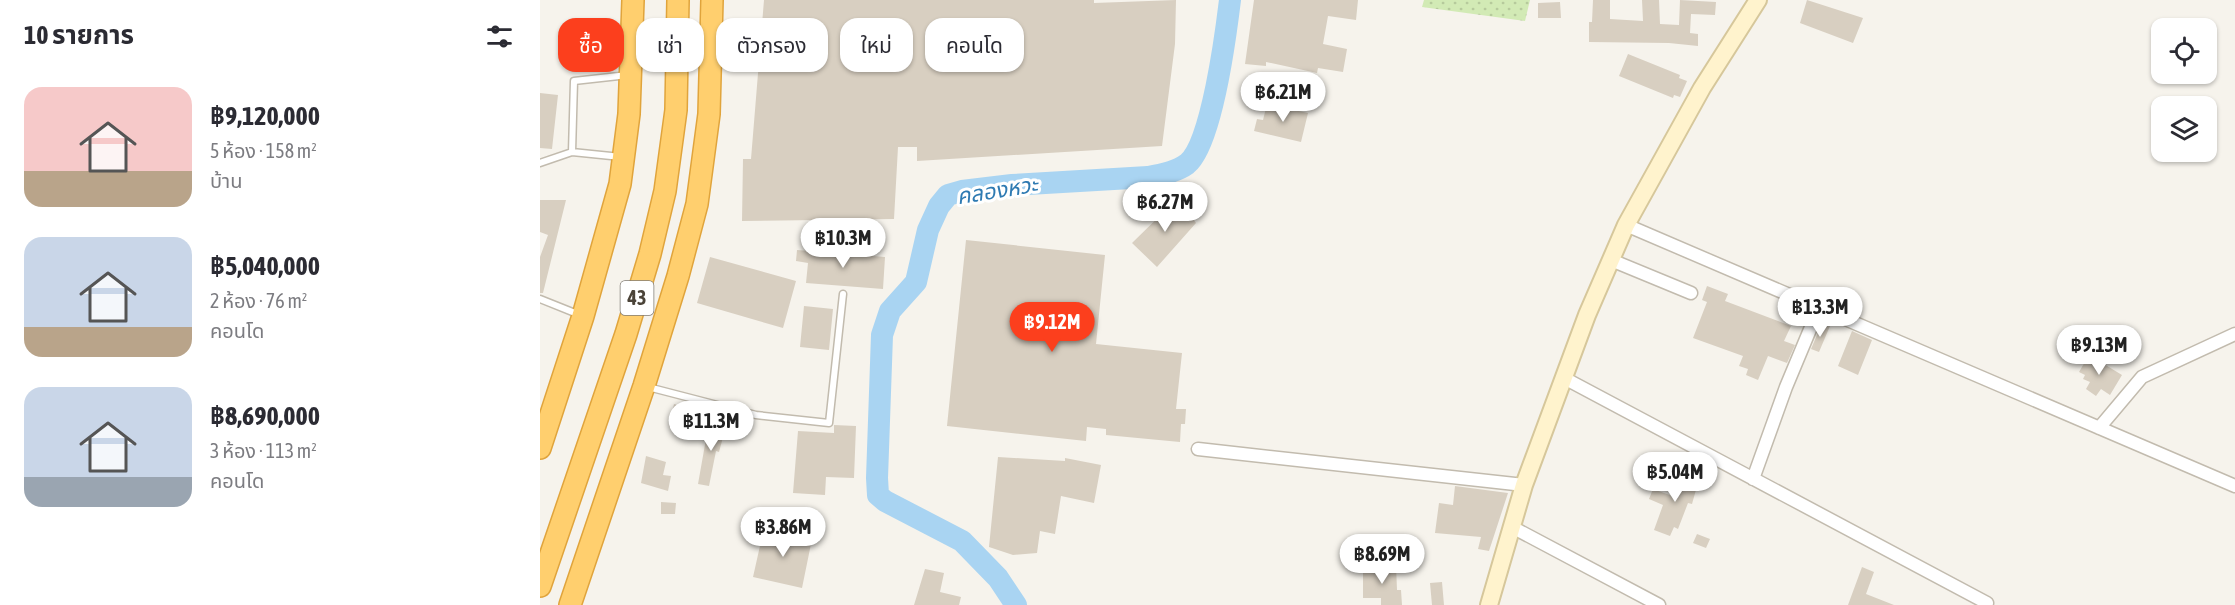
<!DOCTYPE html>
<html lang="th">
<head>
<meta charset="utf-8">
<style>
	body { margin:0; font-family:"Asap Condensed","Noto Sans Thai",sans-serif; background:#f2f2f3; color:#2b2b33; height:100vh; display:flex; flex-direction:column; font-size:22px; white-space:nowrap }
	* { box-sizing:border-box; margin:0 }
	p { font-size:20px; color:#7c7c81 }
	.icon { flex:none; width:33px; height:33px; fill:none; stroke:currentColor; stroke-width:2; stroke-linecap:round; stroke-linejoin:round }
	.map { position:relative; flex:1; overflow:hidden }
	.sheet { display:flex; flex-direction:column; background:#fff; width:540px }
	.sheet>* { flex:none }
	.guide { position:absolute; left:18px; top:18px; width:570px; height:54px; display:flex; gap:12px }
	.buttons { position:absolute; left:1611px; top:18px; display:grid; gap:12px }
	.buttons a { display:grid; place-items:center; width:66px; height:66px; border-radius:12px; background:#fff; box-shadow:0 2px 4px #0004; font-size:30px }
	.price { position:absolute; translate:-50% -51px; padding:0 14px; border-radius:21px; background:#fff; color:#222; font-size:20px; line-height:39px; filter:drop-shadow(0 2px 3px #0008) }
	.price::after { content:''; position:absolute; left:50%; top:36px; width:18px; height:14px; margin-left:-9px; background:inherit; clip-path:polygon(0 0,100% 0,50% 100%) }
	.price.on { background:#fc3f1d; color:#fff }
	ul { padding:0; list-style:none }
	li { display:flex; align-items:center; gap:18px; height:150px; padding:0 24px }
	li span { display:grid; place-items:center; flex:none; width:168px; height:120px; border-radius:18px; color:#555 }
	li>.icon { margin-inline-start:auto }
	span .icon { width:72px; height:72px; fill:#fffc; stroke-width:1 }
	li b { font-size:26px }
	h2 { display:flex; justify-content:space-between; align-items:center; height:72px; padding:0 24px; font-size:26px }
	.pill { padding:0 21px; border-radius:18px; background:#fff; box-shadow:0 2px 4px #0004; font-size:21px; line-height:54px }
	.pill.on { background:#fc3f1d; color:#fff }
	main { display:flex; flex:1; min-height:0 }
	.map>svg:first-child { display:block }
</style>
</head>
<body>
<main>
<section class="sheet">
<h2>10 รายการ<svg class="icon" aria-label="filters" viewBox="0 0 24 24"><path d="M4 7h16M4 17h16"/><circle cx="9" cy="7" r="2"/><circle cx="15" cy="17" r="2"/></svg></h2>
<ul>
<li><span style="background:linear-gradient(#f6c9c9 70%,#b9a48a 0)"><svg class="icon" aria-label="home" viewBox="0 0 24 24"><path d="M3 11l9-7 9 7M6 9v11h12V9"/></svg></span><div><b>฿9,120,000</b><p>5 ห้อง · 158 m²</p><p>บ้าน</p></div></li>
<li><span style="background:linear-gradient(#c9d6e8 75%,#b9a48a 0)"><svg class="icon" aria-label="home" viewBox="0 0 24 24"><path d="M3 11l9-7 9 7M6 9v11h12V9"/></svg></span><div><b>฿5,040,000</b><p>2 ห้อง · 76 m²</p><p>คอนโด</p></div></li>
<li><span style="background:linear-gradient(#c9d6e8 75%,#9aa5b1 0)"><svg class="icon" aria-label="home" viewBox="0 0 24 24"><path d="M3 11l9-7 9 7M6 9v11h12V9"/></svg></span><div><b>฿8,690,000</b><p>3 ห้อง · 113 m²</p><p>คอนโด</p></div></li>
</ul>
</section>
<div class="map">
<svg width="1695" height="605" viewBox="0 0 1695 605">
	<defs>
		<pattern id="park-dots" width="8" height="8" patternUnits="userSpaceOnUse" patternTransform="scale(1.5)"><rect width="8" height="8" fill="#d2eab5"/><path d="M2 2h.1M6 6h.1" fill="none" stroke="#b6ca9c" stroke-width="1.8" stroke-linecap="round"/></pattern>
	</defs>
	<rect width="100%" height="100%" fill="#f6f3ec"/>
	<path fill="url(#park-dots)" d="M884 0H990L985 21 882 7Z"/>
	<g fill="none" stroke-linecap="round" stroke-linejoin="round">
		<path stroke="#a9d4f2" stroke-width="22" d="M476 605 458 578 422 541 345 501 338 495 337 478 342 335 350 311 376 282 388 230 399 206 408 195 422 191 472 185 608 177C621 175 636 172 647 164 672 144 686 33 690 0"/>
	</g>
	<path fill="#d8cfc1" d="M224 0H554V3L636 0 635 44 622 146 377 161V147H358L354 219 202 221 203 159H211Z
		M714 0H818L816 20 788 16 783 44 807 49 803 72 778 68 777 73 726 62V66L705 64Z
		M1053 0H1070V19L1103 21 1102 0H1119L1120 24 1139 25 1140 0 1176 2 1175 15 1151 14 1150 33 1158 34V46L1129 43 1049 42V22H1052Z
		M1267 0 1323 18 1313 43 1260 23Z
		M1020 2 1021 18H998V3Z
		M1088 54 1140 75 1139 78 1147 81 1140 97 1134 95 1133 98 1079 76Z
		M0 93 18 95 12 149 0 148Z
		M727 104 768 113 761 142 714 131 717 119 723 120Z
		M638 198 656 223 617 267 592 243Z
		M0 200H26L3 293H0V257L8 235 0 232Z
		M426 240 565 255 556 344 642 353 636 409H646L645 424H641L640 442 566 435V429L547 427 546 441 407 426Z
		M257 250 345 257 343 289 266 283 268 263 256 261Z
		M170 257 256 281 243 328 157 303Z
		M1167 286 1188 294 1185 301 1251 326 1244 341 1255 345 1247 363 1228 356 1218 380 1206 375 1208 369 1199 366 1203 356 1153 338 1167 302 1162 300Z
		M264 306 293 309 289 350 260 347Z
		M1282 323 1290 326 1279 352 1271 349Z
		M1312 331 1332 340 1318 375 1298 366Z
		M1549 355 1582 375 1570 395 1561 389 1556 396 1546 389 1550 382 1543 379 1545 375 1539 372Z
		M134 404 151 408 146 430 129 427Z
		M169 422 186 426 179 452 176 451 169 486 158 484Z
		M294 425 316 426 314 478 286 477 285 495 253 493 258 431 294 433Z
		M106 456 126 462 123 475 131 476 128 491 101 483Z
		M458 457 525 461V458L561 465 554 503 521 496 515 534 500 531 497 553 473 555 449 547Z
		M1149 467 1161 472 1152 504 1148 503 1138 529 1134 527 1130 536 1114 530 1123 505 1109 499 1113 489 1138 498Z
		M915 486 968 493 949 551 938 549 941 537 895 533 899 503 913 505Z
		M121 502 136 503 135 514H121Z
		M224 528 272 539 262 588 213 577Z
		M1157 534 1170 539 1166 548 1153 543Z
		M832 565H856L857 590H861L862 605H841V598H823V573H832Z
		M1322 567 1334 572 1326 594 1354 605H1308Z
		M385 569 404 573 400 592 421 597 419 605H374Z
		M902 582 904 605H892L890 583Z"/>
	<g fill="none" stroke-linecap="round" stroke-linejoin="round">
		<defs>
			<path id="lane" d="M32 152 34 81 88 75
				M0 163 32 152 81 157
				M0 299 40 315
				M108 387 216 415 289 423 303 294"/>
			<path id="street" d="M1086 225 1695 486
				M1071 260 1151 293
				M1024 378 1447 603
				M1559 428 1602 377 1695 334
				M658 449 984 485
				M1213 479 1246 387 1279 308
				M972 527 1119 605"/>
			<path id="secondary" d="M949 605 984 485 1047 315 1086 225 1162 88 1218 0"/>
			<path id="highway" d="M0 448 43 316 80 184 89 114 93 0
				M0 586 86 334 110 254 125 191 136 110 138 0
				M30 605 104 386 138 276 157 204 169 114 172 0"/>
		</defs>
		<use href="#lane" stroke="#c2bbae" stroke-width="9"/>
		<use href="#street" stroke="#c2bbae" stroke-width="15"/>
		<use href="#secondary" stroke="#d6c79b" stroke-width="20"/>
		<use href="#highway" stroke="#e0a43c" stroke-width="24"/>
		<use href="#lane" stroke="#fff" stroke-width="6"/>
		<use href="#street" stroke="#fff" stroke-width="12"/>
		<use href="#secondary" stroke="#fff3cd" stroke-width="16"/>
		<use href="#highway" stroke="#ffcf6e" stroke-width="21"/>
	</g>
	<g text-anchor="middle" stroke-width="6" stroke-linejoin="round" paint-order="stroke">
		<rect fill="#fff" stroke="#817c74" stroke-width="1.5" x="80.5" y="281" width="33" height="34" rx="4.5"/>
		<g font-size="20" font-weight="bold" fill="#4b4439">
			<text x="97" y="305">43</text>
		</g>
		<g font-size="22" font-style="italic" fill="#2e7ab2" stroke="#fff">
			<text transform="translate(457 190) rotate(-9)" y="8">คลองหวะ</text>
		</g>
	</g>
</svg>
<div class="buttons">
<a><svg class="icon" aria-label="locate" viewBox="0 0 24 24"><circle cx="12" cy="12" r="6"/><path d="M12 2v4M12 18v4M2 12h4M18 12h4"/></svg></a>
<a><svg class="icon" aria-label="layers" viewBox="0 0 24 24"><path d="M12 4l9 5-9 5-9-5zM3 14l9 5 9-5"/></svg></a>
</div>
<b class="price" style="left:743px;top:123px">฿6.21M</b>
<b class="price" style="left:625px;top:233px">฿6.27M</b>
<b class="price" style="left:303px;top:269px">฿10.3M</b>
<b class="price" style="left:1280px;top:338px">฿13.3M</b>
<b class="price on" style="left:512px;top:353px">฿9.12M</b>
<b class="price" style="left:1559px;top:376px">฿9.13M</b>
<b class="price" style="left:171px;top:452px">฿11.3M</b>
<b class="price" style="left:1135px;top:503px">฿5.04M</b>
<b class="price" style="left:243px;top:558px">฿3.86M</b>
<b class="price" style="left:842px;top:585px">฿8.69M</b>
<div class="guide">
<a class="pill on">ซื้อ</a>
<a class="pill">เช่า</a>
<a class="pill">ตัวกรอง</a>
<a class="pill">ใหม่</a>
<a class="pill">คอนโด</a>
</div>
</div>
</main>
</body>
</html>
